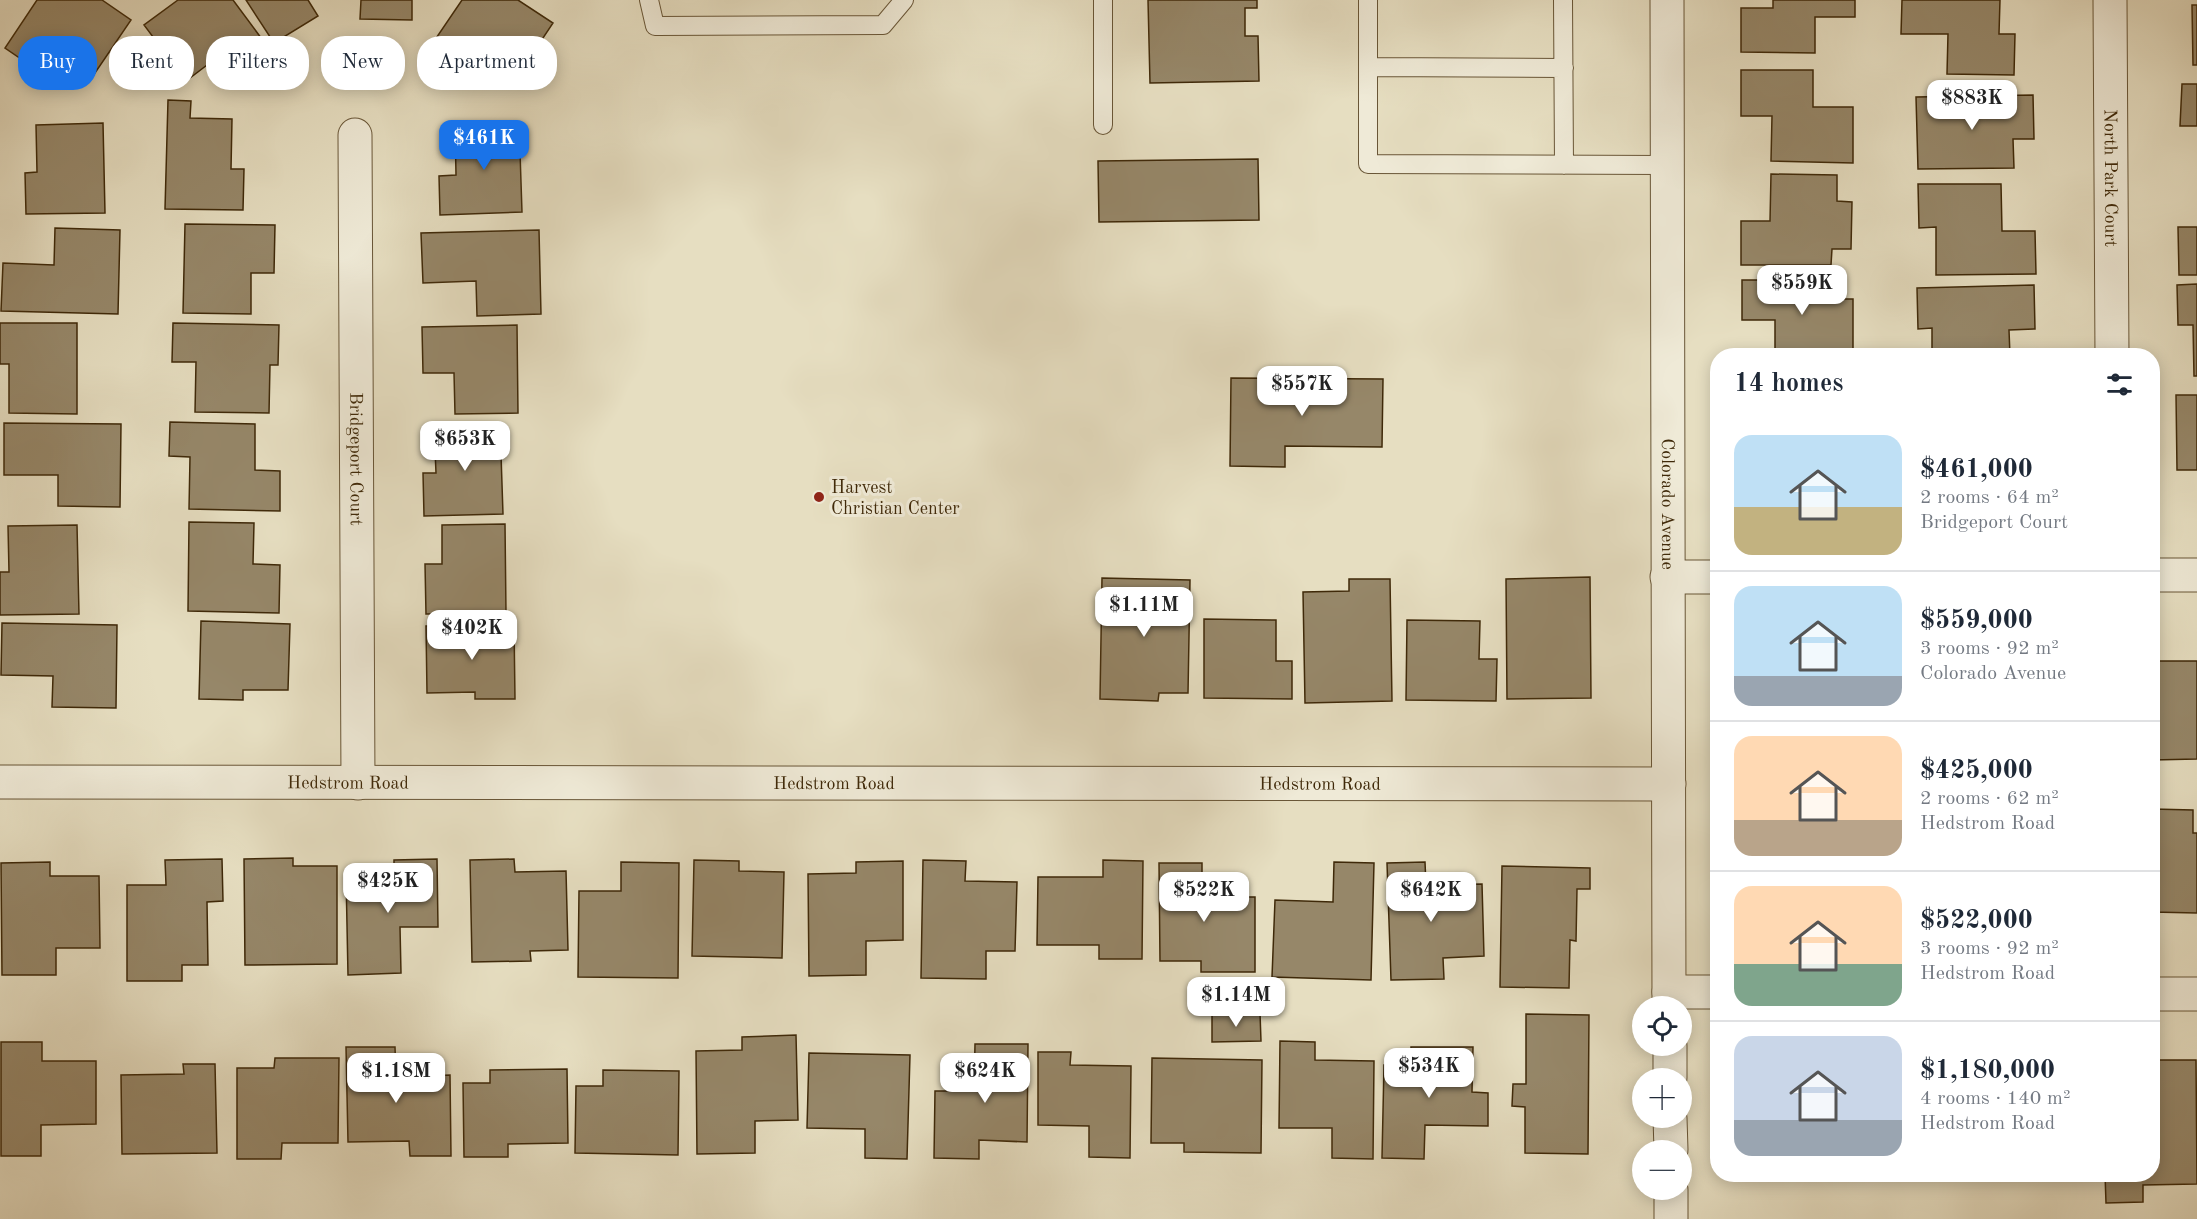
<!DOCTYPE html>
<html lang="en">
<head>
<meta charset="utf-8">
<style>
	body { margin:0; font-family:"Old Standard TT",serif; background:#f6f6f7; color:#1f2937; height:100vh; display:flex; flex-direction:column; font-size:22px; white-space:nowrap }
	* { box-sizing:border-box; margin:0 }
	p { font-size:20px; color:#747a83 }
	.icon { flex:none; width:33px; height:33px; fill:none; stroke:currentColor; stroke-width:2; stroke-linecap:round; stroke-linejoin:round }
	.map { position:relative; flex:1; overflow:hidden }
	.drawer { position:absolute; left:1710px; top:348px; width:450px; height:834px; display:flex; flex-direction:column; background:#fff; border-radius:24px; box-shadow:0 3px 15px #0003 }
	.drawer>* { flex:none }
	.banner { position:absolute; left:18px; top:36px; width:570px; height:54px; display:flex; gap:12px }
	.tools { position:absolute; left:1632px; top:996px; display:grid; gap:12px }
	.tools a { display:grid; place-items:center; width:60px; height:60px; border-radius:50%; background:#fff; box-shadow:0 3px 15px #0003; font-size:30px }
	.price { position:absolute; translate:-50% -51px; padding:0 14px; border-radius:12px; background:#fff; color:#222; font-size:20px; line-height:39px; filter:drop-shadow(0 2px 3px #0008) }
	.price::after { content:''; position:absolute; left:50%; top:36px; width:18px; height:14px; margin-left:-9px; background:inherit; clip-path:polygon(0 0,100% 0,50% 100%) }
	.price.active { background:#1a73e8; color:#fff }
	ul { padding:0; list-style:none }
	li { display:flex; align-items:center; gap:18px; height:150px; padding:0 24px }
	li+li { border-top:2px solid #e0e1e3 }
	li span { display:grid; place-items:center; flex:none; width:168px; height:120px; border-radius:18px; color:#555 }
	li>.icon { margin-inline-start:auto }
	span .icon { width:72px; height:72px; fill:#fffc; stroke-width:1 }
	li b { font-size:26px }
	h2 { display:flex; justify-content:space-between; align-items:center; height:72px; padding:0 24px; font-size:26px }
	.tag { padding:0 21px; border-radius:24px; background:#fff; box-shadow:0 3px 15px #0003; font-size:21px; line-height:54px }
	.tag.active { background:#1a73e8; color:#fff }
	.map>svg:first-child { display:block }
</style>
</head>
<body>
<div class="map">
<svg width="2197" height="1219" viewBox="0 0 2197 1219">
	<rect width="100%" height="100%" fill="#e6dec1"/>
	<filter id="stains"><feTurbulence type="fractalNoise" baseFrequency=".00333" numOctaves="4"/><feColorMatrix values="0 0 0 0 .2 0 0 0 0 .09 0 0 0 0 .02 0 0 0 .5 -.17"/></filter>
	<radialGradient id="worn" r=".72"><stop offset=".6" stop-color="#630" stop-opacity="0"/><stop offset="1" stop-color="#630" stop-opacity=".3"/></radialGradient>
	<path fill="#968769" stroke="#3f2909" stroke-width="1.5" d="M37 0H102L131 20 95 73 62 51 46 76 5 48Z
		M178 0H233L270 50 230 79 215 59 186 81 144 25Z
		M246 0H308L318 16 274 43Z
		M361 0H412V20L360 19Z
		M462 0H518L553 23 519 74 485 52 470 76 428 50Z
		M1148 0H1257V8H1245V36H1258L1259 81 1150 83Z
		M1773 0H1855V17H1815V53L1741 52V8H1773Z
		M1902 0H2000L1999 34H2015L2014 75 1947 74 1948 34H1901Z
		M2192 5H2197V65H2193Z
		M1741 70H1813V107H1853V163L1771 161 1772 116H1741Z
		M2182 84H2197V126H2180Z
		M2033 95 2034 139H2013L2014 168 1918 169 1916 97Z
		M168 100 191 101 190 118 232 119 231 169H244L243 210 165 209Z
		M519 122 522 212 440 215 439 176 456 175 455 124Z
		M103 123 105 213 26 214 25 173 37 172 36 125Z
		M1258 159 1259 220 1099 222 1098 161Z
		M1771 174 1837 175V201L1852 202 1851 249H1832L1831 265H1741V221H1770Z
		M1918 184H2001L2002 231H2035L2036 274 1936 275V227L1919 228Z
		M185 224 275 225 274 273H251V314L183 313Z
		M2178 227H2197V275H2179Z
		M55 228 120 230 118 314 1 311 3 263 54 265Z
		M539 230 541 314 477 316 476 281 423 283 421 233Z
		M1742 280H1836V299H1853V356H1775V320H1742Z
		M2197 284V376H2194L2193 325H2178L2177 285Z
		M2034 285 2035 329 2009 330 2010 356H1932V328L1918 329 1917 288Z
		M0 323H77V414L9 413V364H0Z
		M173 323 279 325 278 365H270L269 413 195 412 196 362H172Z
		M517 325 518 413 455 414 454 373H423L422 327Z
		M1231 378 1383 379 1382 447 1285 446V467L1230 466Z
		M2176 395H2197V470H2177Z
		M170 422 255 424V470L280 471V511L189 509 190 457 169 456Z
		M4 423 121 424 120 507 58 506V475H4Z
		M500 424 503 514 424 516 423 473H436L434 426Z
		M189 522 254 523 253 564 280 565 279 613 188 611Z
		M505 524 506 613 426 614 425 564H442V525Z
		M77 525 79 614 0 615V572H9L8 526Z
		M1590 577 1591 698 1507 699 1506 579Z
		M1102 578 1190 580 1188 693H1159L1158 701 1100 699Z
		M1349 579H1390L1392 701 1305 703 1303 592 1349 591Z
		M1204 619 1276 620V661H1292V699L1204 698Z
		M1407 620 1480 621 1479 659H1497L1496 701 1406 700Z
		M201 621 290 624 288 690H243V700L199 699Z
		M2 623 117 625 116 708 52 707 53 676 1 675Z
		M514 625 515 699H475V692L427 693 426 626Z
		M2152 661H2197V759L2152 760Z
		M2152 809 2193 810V833H2197V913L2152 912Z
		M293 858V866H337V964L245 965 244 859Z
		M222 859 223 901 207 902 208 965H182V981H127V885H166L165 860Z
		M437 859 438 927H400L401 973 348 975 346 875 394 874V860Z
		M514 859 515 872 566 871 568 950 530 951 531 961 472 962 470 860Z
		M694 860 739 861V871L784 872 782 958 692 956Z
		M923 860 966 861 965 881 1017 882 1015 951H986V979L921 978Z
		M1103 860 1143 861 1142 959H1099V945H1037L1038 877H1103Z
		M903 861V940L866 941V975L809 976 808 874 856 873V862Z
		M50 862V876H99L100 948H56V975H2L1 863Z
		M621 862 679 863 678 978 578 977 579 891H621Z
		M1334 862 1374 863 1371 980 1272 977 1275 900 1333 902Z
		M1425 862 1426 885 1482 884 1484 956 1443 958 1444 979 1391 980 1387 863Z
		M1159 863H1202V897H1255V972H1201V961H1160Z
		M1502 866 1590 868V889H1577L1576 941 1570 940 1569 988 1500 987Z
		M1260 1013 1261 1041 1212 1042V1014Z
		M1526 1014 1589 1015 1588 1154 1525 1153V1107L1512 1106 1513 1084H1526Z
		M796 1035 798 1120 755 1121V1153L697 1154 696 1051 742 1050V1037Z
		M1280 1041 1315 1042V1060L1374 1061 1373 1159 1332 1158V1128H1279Z
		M1 1042H42V1061H96V1124L41 1125V1156H1Z
		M975 1044H1028L1027 1142 979 1140V1159L934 1158 935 1091H974Z
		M346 1047H395L396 1077 450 1075 451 1156H410L409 1141 348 1142Z
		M1411 1047H1473L1472 1092 1488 1093V1126L1425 1125 1424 1159 1382 1158 1384 1065H1411Z
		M1038 1052H1071L1070 1065 1131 1066 1130 1158 1089 1157V1126L1038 1125Z
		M809 1053 910 1055 907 1159 865 1158V1129L807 1128Z
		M275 1058H339L338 1143H282L281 1159H237V1068H274Z
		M1152 1058 1262 1060 1261 1153 1184 1152V1143H1151Z
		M2152 1060H2196L2197 1184 2143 1185V1202L2106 1203 2105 1174H2152Z
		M183 1064H215L217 1153 122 1154 121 1075 184 1074Z
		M567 1069 568 1143 508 1144V1157H464L463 1083H490V1070Z
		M603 1070 679 1071 678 1155 575 1153 576 1086H603Z"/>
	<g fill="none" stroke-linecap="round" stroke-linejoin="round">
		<defs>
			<path id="service" d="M649 0 655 26 883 25 904 0
				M1368 0V164L1667 165
				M1563 0 1564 165
				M1368 67 1564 68
				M1103 125V0"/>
			<g id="minor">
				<path id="s1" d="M1667 0 1669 1006"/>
				<path id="s2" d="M2110 0 2112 356"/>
				<path id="s3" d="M355 135 358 783"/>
				<path d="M2152 575H2197"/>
				<path d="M1667 577H1718"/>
				<path id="s4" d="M0 782 1669 784"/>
				<path d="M1669 992H1718"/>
				<path d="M2152 994H2197"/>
				<path d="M1670 1046V1078"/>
				<path d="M1670 1118 1671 1150"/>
				<path d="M1671 1190V1219"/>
			</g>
		</defs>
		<use href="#service" stroke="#695637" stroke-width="20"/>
		<use href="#minor" stroke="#695637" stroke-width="35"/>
		<use href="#service" stroke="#efead7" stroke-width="18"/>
		<use href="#minor" stroke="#efead7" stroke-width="33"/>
	</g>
	<circle fill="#8f2418" stroke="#efead7" stroke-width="2" cx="819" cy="497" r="6"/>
	<g text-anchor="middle" stroke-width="6" stroke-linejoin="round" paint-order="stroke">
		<g font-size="18" fill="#3f2909" stroke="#efead7">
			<text dy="6" stroke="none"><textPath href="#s2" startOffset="178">North Park Court</textPath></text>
			<text dy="6" stroke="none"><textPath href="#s3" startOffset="324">Bridgeport Court</textPath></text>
			<text dy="6" stroke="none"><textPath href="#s1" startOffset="504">Colorado Avenue</textPath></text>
			<text dy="6" stroke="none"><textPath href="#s4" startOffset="348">Hedstrom Road</textPath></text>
			<text dy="6" stroke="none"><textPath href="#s4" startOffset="834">Hedstrom Road</textPath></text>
			<text dy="6" stroke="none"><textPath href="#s4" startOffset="1320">Hedstrom Road</textPath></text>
		</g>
		<g font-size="18" fill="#3f2909" stroke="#efead7" text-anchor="start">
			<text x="831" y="493">Harvest<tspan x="831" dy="21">Christian Center</tspan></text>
		</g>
	</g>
	<rect width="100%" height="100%" filter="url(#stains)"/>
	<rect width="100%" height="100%" fill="url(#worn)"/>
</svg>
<div class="tools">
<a><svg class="icon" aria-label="locate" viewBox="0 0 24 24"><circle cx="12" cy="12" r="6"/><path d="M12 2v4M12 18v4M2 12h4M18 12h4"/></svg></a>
<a>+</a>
<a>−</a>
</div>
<b class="price" style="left:1972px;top:131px">$883K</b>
<b class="price active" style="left:484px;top:171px">$461K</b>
<b class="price" style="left:1802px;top:316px">$559K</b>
<b class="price" style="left:1302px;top:417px">$557K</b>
<b class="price" style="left:465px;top:472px">$653K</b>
<b class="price" style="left:1144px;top:638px">$1.11M</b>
<b class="price" style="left:472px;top:661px">$402K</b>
<b class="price" style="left:388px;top:914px">$425K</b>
<b class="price" style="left:1204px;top:923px">$522K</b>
<b class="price" style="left:1431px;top:923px">$642K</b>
<b class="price" style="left:1236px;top:1028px">$1.14M</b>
<b class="price" style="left:1429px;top:1099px">$534K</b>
<b class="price" style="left:396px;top:1104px">$1.18M</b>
<b class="price" style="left:985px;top:1104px">$624K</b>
<div class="banner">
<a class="tag active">Buy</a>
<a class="tag">Rent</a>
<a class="tag">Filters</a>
<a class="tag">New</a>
<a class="tag">Apartment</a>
</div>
<section class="drawer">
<h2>14 homes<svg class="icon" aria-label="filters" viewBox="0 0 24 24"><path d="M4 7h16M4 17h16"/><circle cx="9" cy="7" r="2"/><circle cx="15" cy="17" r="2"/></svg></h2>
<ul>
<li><span style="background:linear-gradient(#bfe0f5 60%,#c2b280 0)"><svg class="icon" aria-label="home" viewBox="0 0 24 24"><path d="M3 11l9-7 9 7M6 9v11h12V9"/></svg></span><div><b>$461,000</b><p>2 rooms · 64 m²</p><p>Bridgeport Court</p></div></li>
<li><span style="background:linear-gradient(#bfe0f5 75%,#9aa5b1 0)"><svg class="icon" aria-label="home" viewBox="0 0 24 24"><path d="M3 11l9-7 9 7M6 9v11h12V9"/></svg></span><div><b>$559,000</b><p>3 rooms · 92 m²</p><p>Colorado Avenue</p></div></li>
<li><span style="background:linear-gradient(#ffd9b3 70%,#b9a48a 0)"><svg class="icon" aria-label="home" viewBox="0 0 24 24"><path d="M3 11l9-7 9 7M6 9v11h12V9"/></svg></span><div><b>$425,000</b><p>2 rooms · 62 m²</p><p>Hedstrom Road</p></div></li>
<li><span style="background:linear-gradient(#ffd9b3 65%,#7fa58c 0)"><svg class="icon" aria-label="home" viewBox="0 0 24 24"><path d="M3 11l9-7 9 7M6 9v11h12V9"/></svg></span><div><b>$522,000</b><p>3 rooms · 92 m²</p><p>Hedstrom Road</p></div></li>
<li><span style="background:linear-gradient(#c9d6e8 70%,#9aa5b1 0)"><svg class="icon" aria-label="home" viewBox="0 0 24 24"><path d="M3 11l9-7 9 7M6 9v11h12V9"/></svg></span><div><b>$1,180,000</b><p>4 rooms · 140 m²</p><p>Hedstrom Road</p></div></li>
</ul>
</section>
</div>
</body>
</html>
